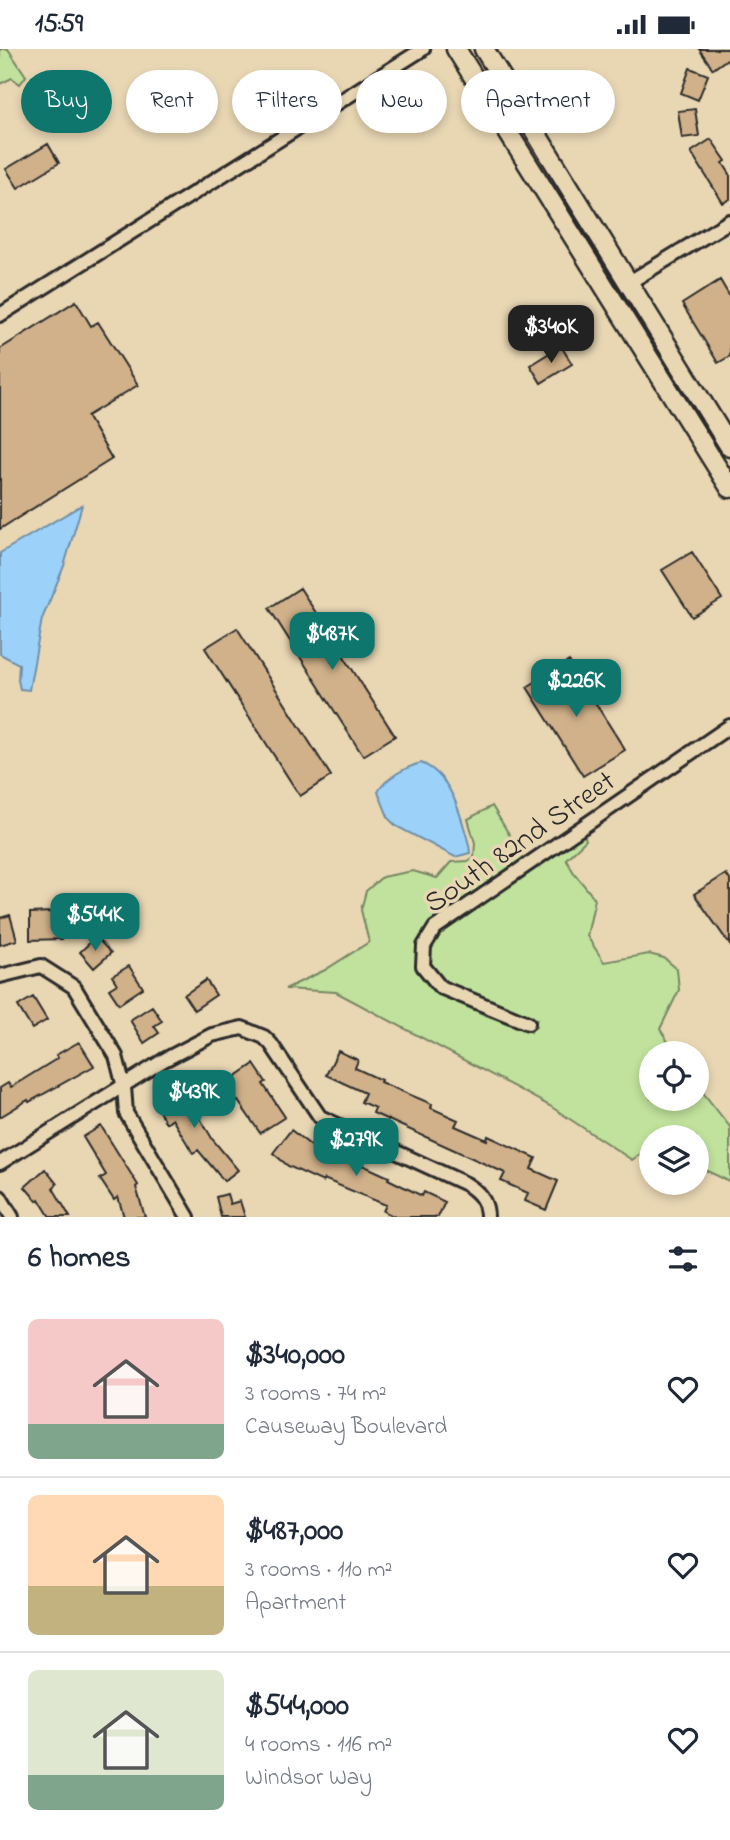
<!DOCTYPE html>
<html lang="en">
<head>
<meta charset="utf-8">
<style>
	body { margin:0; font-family:"Indie Flower",sans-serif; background:#f2f2f3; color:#1f2937; height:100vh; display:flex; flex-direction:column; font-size:26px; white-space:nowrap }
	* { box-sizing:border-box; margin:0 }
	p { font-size:23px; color:#747a83 }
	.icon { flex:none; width:38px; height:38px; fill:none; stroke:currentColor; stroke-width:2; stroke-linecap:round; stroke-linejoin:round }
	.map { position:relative; height:1168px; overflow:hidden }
	.sheet { display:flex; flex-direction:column; background:#fff; flex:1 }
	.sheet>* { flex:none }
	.banner { position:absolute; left:21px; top:21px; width:690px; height:63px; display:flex; gap:14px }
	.controls { position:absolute; left:639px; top:992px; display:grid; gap:14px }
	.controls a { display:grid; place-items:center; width:70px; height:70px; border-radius:50%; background:#fff; box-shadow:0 4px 10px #0003; font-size:35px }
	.price { position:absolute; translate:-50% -60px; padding:0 16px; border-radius:14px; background:#0f766e; color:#fff; font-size:23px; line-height:46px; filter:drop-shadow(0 2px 4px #0008) }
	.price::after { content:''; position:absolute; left:50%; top:42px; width:21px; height:16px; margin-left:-10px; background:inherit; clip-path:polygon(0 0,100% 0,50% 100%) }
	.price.on { background:#222; color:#fff }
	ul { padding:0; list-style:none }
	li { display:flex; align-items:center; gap:21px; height:175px; padding:0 28px }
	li+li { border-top:2px solid #e0e1e3 }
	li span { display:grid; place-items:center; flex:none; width:196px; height:140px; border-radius:10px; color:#555 }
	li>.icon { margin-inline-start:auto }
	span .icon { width:84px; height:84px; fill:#fffc; stroke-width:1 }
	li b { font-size:30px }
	h2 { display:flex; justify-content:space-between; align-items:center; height:84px; padding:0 28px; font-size:30px }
	.chip { padding:0 24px; border-radius:32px; background:#fff; box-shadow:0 4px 10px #0003; font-size:24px; line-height:63px }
	.chip.on { background:#0f766e; color:#fff }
	.status { display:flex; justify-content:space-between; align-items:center; height:49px; padding:0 35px; background:#fff; direction:ltr }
	.status svg { height:19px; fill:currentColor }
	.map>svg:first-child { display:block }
</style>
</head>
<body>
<div class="status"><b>15:59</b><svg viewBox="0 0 49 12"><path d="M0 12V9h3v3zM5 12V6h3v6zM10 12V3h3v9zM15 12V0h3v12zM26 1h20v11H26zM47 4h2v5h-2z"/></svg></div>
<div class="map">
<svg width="730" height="1168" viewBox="0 0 730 1168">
	<rect width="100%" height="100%" fill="#e9d7b4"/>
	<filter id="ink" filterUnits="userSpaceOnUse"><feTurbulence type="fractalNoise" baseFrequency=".0143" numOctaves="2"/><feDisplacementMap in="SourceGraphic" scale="14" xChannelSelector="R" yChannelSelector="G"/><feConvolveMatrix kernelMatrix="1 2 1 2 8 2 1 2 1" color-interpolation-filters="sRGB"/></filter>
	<g filter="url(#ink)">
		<path fill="#c0e29c" stroke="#768664" stroke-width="2" d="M0 0H8L26 27 20 35 12 29 0 35Z
			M492 757 524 810 431 873 418 894 416 917 437 944 483 965 531 983 537 970 490 953 445 932 430 914 431 898 440 883 584 785 586 791 566 810 574 824 595 850 587 887 604 913 649 905 664 909 677 920 679 941 660 980 675 1004H651V1050H696L697 1036 730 1078V1133L697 1117 696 1088H651V1101L647 1100 632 1111 550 1057 336 943 285 940 325 921 369 893 361 861 366 842 382 828 413 822 437 829 451 813 468 812 474 808 475 794 468 770Z"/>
		<path fill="#9cd2fa" stroke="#6f8fa7" stroke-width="2" d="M82 456 64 517 42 570 29 641 20 640 18 631 19 615 0 605V504Z
			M421 714C452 726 461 767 469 796L470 804 455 808 396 777 389 770 378 743C385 729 406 718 421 714Z"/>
		<path fill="#d0b18a" stroke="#2b2b2b" stroke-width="2" d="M699 0H730V8L713 20Z
			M690 19 708 26 698 51 681 44Z
			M695 60 699 87 682 89 678 62Z
			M711 90 726 112 723 114 730 125V150L723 154 691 103Z
			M48 95 59 114 18 139 6 120Z
			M720 231 730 248V307L718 314 682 255Z
			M76 252 91 277 98 273 138 336 87 367 112 410 0 480V300Z
			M561 297 572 315 541 334 530 316Z
			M692 503 722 550 692 568 662 521Z
			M300 539 395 687 363 707 269 559Z
			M237 579 331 727 300 747 205 599Z
			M569 612 625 701 583 727 527 638Z
			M726 825 730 831V896L694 845Z
			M51 863V872H61L62 890 30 891V864Z
			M10 866 17 891 0 896V869Z
			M96 888 111 904 94 919 80 903Z
			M129 917 143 939 119 955 109 940 117 935 112 927Z
			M206 931 216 946 194 961 184 946Z
			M33 948 47 971 32 980 18 957Z
			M152 957 162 972 154 977 159 984 144 994 130 971Z
			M79 993 94 1017 29 1053 28 1051 0 1068V1039L8 1034 11 1038 58 1009 56 1006Z
			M338 1002 358 1011 355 1019 381 1031 380 1033 432 1055 431 1059 458 1071 455 1077 487 1091 488 1087 536 1109 531 1120 558 1132 546 1161 525 1152 528 1144 501 1132 505 1124 373 1064 375 1059 361 1053 365 1044 326 1026Z
			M254 1015 266 1033 263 1035 285 1068 260 1084 238 1052 232 1056 220 1038Z
			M179 1034 213 1091 238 1121 224 1132 198 1101 193 1104 172 1070 166 1074 157 1059 166 1053 161 1046Z
			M101 1077 138 1136 136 1138 145 1168H124L118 1148 114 1151 100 1130 106 1126 83 1088Z
			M291 1081 314 1099 316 1095 389 1128 388 1130 422 1147 424 1143 445 1153 438 1168H395L383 1162 386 1156 324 1130 323 1133 288 1117 273 1104Z
			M45 1120 57 1135 53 1139 70 1168H50L39 1150 37 1152 25 1138Z
			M227 1145 230 1155 240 1152 245 1168H221L216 1148Z"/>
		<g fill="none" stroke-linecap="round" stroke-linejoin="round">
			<defs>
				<path id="minor" d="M628 234 730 172
					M0 266 423 0
					M0 927 41 917 74 938 116 1007 124 1038 126 1064 188 1168
					M528 974 440 938 423 917 424 897 435 879 730 677
					M0 1114 164 1011 212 986 242 979 264 988 271 995 320 1068 466 1135C479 1143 487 1152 487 1168
					M0 1148 12 1168"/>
				<path id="secondary" d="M456 0 730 439
					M484 0 730 398"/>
			</defs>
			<use href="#minor" stroke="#2b2b2b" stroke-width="18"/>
			<use href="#secondary" stroke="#2b2b2b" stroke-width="23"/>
			<use href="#minor" stroke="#e9d7b4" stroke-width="12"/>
			<use href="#secondary" stroke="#e9d7b4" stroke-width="18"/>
		</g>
	</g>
	<g text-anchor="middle" stroke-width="7" stroke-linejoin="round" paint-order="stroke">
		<g font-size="30" fill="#2b2b2b" stroke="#e9d7b4">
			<text transform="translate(519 792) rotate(-35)" y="10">South 82nd Street</text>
		</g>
	</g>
</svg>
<div class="controls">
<a><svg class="icon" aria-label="locate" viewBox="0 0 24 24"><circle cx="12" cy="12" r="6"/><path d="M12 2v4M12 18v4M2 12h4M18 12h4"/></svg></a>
<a><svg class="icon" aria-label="layers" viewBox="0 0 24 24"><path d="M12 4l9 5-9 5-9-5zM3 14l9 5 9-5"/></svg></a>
</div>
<b class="price on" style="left:551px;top:316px">$340K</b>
<b class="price" style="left:332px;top:623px">$487K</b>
<b class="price" style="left:576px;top:670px">$226K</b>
<b class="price" style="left:95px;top:904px">$544K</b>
<b class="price" style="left:194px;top:1081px">$439K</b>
<b class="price" style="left:356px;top:1129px">$279K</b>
<div class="banner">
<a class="chip on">Buy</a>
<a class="chip">Rent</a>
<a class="chip">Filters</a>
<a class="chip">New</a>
<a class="chip">Apartment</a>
</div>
</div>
<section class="sheet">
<h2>6 homes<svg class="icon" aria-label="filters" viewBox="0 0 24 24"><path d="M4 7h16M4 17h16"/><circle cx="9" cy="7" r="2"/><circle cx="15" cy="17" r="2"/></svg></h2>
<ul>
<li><span style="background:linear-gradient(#f6c9c9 75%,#7fa58c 0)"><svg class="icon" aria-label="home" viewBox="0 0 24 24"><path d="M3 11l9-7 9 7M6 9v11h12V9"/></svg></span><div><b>$340,000</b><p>3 rooms · 74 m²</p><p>Causeway Boulevard</p></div><svg class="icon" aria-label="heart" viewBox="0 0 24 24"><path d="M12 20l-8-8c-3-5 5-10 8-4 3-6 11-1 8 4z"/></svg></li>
<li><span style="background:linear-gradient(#ffd9b3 65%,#c2b280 0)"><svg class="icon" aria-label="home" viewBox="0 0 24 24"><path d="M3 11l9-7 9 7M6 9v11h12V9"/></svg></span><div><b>$487,000</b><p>3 rooms · 110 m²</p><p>Apartment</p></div><svg class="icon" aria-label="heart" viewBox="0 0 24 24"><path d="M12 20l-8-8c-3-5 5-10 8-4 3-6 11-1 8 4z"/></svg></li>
<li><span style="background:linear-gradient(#dfe7d0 75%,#7fa58c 0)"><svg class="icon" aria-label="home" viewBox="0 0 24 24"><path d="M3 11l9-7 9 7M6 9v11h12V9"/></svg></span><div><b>$544,000</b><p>4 rooms · 116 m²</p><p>Windsor Way</p></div><svg class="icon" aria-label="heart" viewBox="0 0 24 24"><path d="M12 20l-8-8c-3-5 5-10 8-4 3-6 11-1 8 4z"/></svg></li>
</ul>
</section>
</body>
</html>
